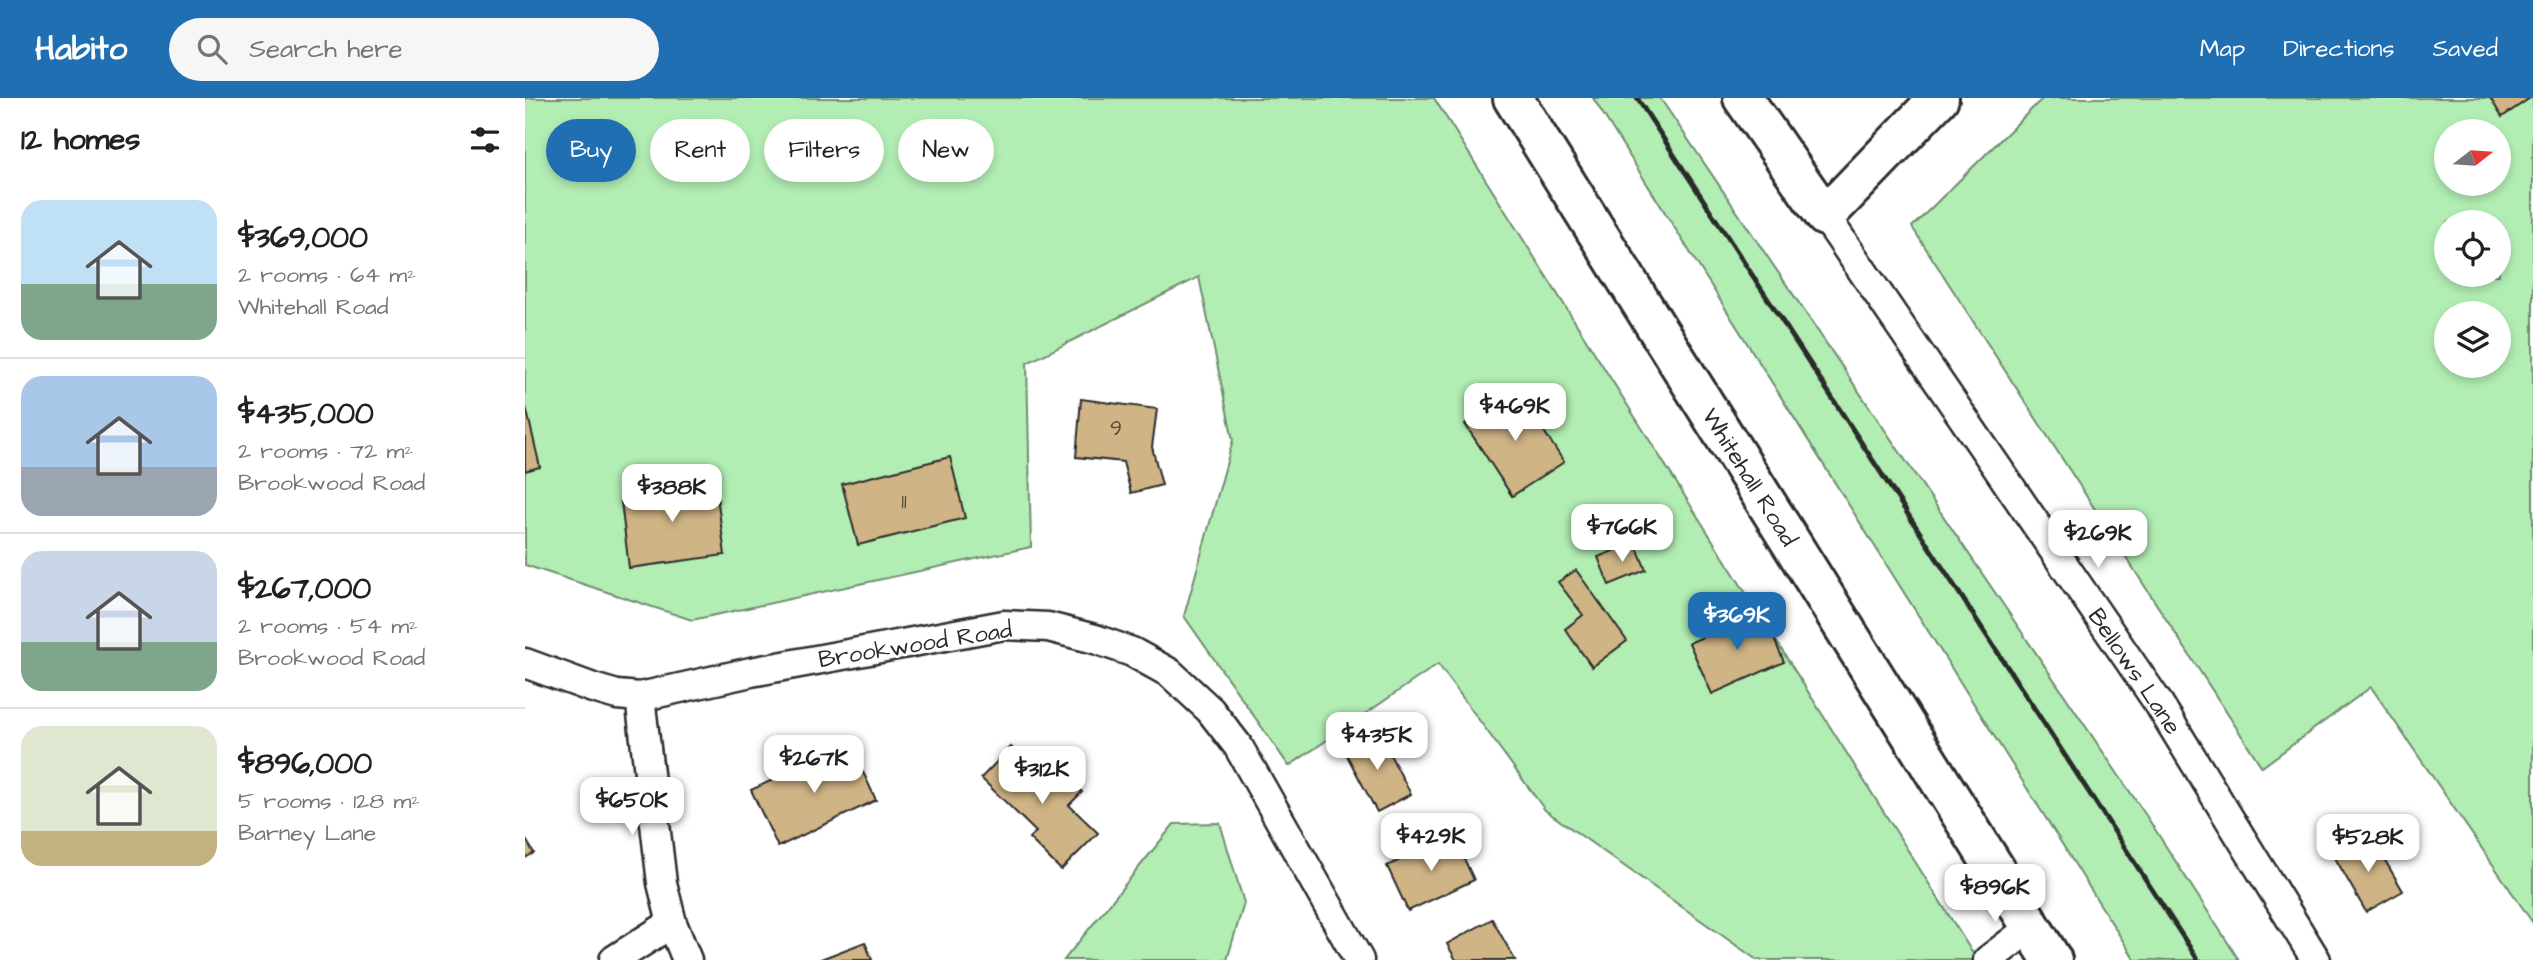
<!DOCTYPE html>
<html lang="en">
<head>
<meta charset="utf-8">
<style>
	body { margin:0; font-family:"Architects Daughter",sans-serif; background:#f6f6f6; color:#202124; height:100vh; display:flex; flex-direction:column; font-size:26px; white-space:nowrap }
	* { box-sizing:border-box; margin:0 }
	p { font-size:23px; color:#757577 }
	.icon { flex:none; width:38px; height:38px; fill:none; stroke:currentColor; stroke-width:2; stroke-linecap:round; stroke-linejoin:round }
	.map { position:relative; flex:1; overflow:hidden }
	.panel { display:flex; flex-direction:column; background:#fff; width:525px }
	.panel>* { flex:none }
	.hud { position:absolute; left:21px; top:21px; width:665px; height:63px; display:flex; gap:14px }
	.needle { width:46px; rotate:73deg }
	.tools { position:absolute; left:1909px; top:21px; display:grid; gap:14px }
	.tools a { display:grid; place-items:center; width:77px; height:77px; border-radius:50%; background:#fff; box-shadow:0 4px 10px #0003; font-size:35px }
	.price { position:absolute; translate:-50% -60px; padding:0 16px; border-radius:14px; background:#fff; color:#222; font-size:23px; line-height:46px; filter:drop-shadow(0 2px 4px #0008) }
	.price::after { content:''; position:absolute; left:50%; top:42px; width:21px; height:16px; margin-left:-10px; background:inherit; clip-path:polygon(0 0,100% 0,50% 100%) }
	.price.selected { background:#1f6fb2; color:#fff }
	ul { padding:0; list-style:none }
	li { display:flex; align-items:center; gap:21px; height:175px; padding:0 21px }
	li+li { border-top:2px solid #e0e0e0 }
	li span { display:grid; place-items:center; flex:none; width:196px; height:140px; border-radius:21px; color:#555 }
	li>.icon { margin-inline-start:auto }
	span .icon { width:84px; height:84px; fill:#fffc; stroke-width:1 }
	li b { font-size:30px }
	h2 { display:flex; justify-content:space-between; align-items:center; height:84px; padding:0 21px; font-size:30px }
	.pill { padding:0 24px; border-radius:32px; background:#fff; box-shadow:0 4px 10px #0003; font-size:24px; line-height:63px }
	.pill.selected { background:#1f6fb2; color:#fff }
	header { display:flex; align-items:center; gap:42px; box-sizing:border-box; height:98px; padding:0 35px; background:#1f6fb2; color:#fff }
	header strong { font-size:33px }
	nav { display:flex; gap:38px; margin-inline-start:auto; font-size:24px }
	.search { width:490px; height:63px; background:#f6f6f6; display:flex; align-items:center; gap:18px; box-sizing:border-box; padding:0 24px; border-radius:38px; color:#757577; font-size:26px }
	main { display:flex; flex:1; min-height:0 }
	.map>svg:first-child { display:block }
</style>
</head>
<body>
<header>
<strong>Habito</strong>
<div class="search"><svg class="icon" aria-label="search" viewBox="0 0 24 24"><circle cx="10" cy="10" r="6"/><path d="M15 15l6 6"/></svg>Search here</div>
<nav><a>Map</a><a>Directions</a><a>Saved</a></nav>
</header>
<main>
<section class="panel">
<h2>12 homes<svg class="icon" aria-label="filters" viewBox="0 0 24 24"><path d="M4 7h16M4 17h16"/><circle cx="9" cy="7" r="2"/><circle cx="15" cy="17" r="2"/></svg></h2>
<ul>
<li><span style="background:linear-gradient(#bfe0f5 60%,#7fa58c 0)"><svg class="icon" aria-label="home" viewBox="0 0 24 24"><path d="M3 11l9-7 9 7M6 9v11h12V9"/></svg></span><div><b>$369,000</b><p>2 rooms · 64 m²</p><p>Whitehall Road</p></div></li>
<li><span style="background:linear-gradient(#a9c7e8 65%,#9aa5b1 0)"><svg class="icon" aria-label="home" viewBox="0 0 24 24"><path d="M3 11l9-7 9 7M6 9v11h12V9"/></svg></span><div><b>$435,000</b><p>2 rooms · 72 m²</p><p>Brookwood Road</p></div></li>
<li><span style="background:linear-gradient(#c9d6e8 65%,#7fa58c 0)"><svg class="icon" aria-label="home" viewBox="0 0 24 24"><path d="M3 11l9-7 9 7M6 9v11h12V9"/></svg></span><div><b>$267,000</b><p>2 rooms · 54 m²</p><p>Brookwood Road</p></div></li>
<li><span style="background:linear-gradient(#dfe7d0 75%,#c2b280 0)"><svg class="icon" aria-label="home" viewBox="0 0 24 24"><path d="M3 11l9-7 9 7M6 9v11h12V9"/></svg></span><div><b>$896,000</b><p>5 rooms · 128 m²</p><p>Barney Lane</p></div></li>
</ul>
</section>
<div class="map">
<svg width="2008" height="862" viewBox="0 0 2008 862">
	<rect width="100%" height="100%" fill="#fff"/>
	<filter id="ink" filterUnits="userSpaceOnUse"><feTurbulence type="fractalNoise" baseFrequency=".0143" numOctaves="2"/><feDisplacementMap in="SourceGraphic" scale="14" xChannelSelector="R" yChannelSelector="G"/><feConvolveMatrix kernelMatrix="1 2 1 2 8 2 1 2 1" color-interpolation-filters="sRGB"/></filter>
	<g filter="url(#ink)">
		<path fill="#b2eeb4" stroke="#6e8c70" stroke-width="2" fill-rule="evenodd" d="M0 0H909L1452 862H1232L1020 712 913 566 764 668 659 518 708 342 674 179 502 265 506 449 167 522 0 467Z
			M1068 0H1135L1622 719 1714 862H1610Z
			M1518 0H2008V825L1846 589 1737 669 1387 129ZM1922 33H1974V86H1922ZM1922 124H1974V177H1922ZM1922 215H1974V268H1922Z
			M695 725 719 805 702 862H539L649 726Z"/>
		<path fill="#cfb485" stroke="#2b2b2b" stroke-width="2" d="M1965 0H2005L1977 19Z
			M992 292 1039 364 987 398 940 326Z
			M556 301 632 311 627 349 637 387 606 395 598 364 551 359Z
			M1 309 15 369 0 373V310Z
			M425 359 440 420 333 447 317 386Z
			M190 383 200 457 104 470 95 395Z
			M1110 444 1121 472 1084 487 1073 459Z
			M1051 472 1102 543 1067 569 1040 531 1058 517 1033 484Z
			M1237 513 1259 564 1187 596 1164 545Z
			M853 634 886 696 852 714 819 652Z
			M325 646 351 702 253 749 226 692Z
			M486 649 516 679 528 666 557 694 544 707 573 735 536 772 504 740 511 734 456 680Z
			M928 737 949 782 883 813 862 768Z
			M1845 737 1878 793 1841 814 1809 758Z
			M0 740 9 755 0 760Z
			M967 821 990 862H931L922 846Z
			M340 844 347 862H297L296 861Z"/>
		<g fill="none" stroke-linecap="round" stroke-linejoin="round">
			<defs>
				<path id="street" d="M1300 118 1634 606 1791 862
					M0 565 68 590 92 597 115 599 226 574 479 527 523 529 570 541 607 554 645 575 685 612 713 648 834 862
					M115 599 137 785 147 825 162 862
					M89 862 147 825
					M1463 862 1506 829"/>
				<path id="primary" d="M988 0 1527 862
					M1218 0 1300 118 1414 0"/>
			</defs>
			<use href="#street" stroke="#2b2b2b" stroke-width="33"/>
			<use href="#primary" stroke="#2b2b2b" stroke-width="44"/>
			<use href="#street" stroke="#fff" stroke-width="28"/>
			<use href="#primary" stroke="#fff" stroke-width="38"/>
			<path stroke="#2b2b2b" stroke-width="5" d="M1112 0 1673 862"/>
		</g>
	</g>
	<g text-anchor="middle" stroke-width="5" stroke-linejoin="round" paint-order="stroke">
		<g font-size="21" fill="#544d42">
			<text x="591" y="337">9</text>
			<text x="379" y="410">11</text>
		</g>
		<g font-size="24" fill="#2b2b2b" stroke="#fff">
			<text transform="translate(1225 379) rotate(58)" y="8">Whitehall Road</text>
			<text transform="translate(390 546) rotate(-9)" y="8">Brookwood Road</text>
			<text transform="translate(1610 573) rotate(56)" y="8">Bellows Lane</text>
		</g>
	</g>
</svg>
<div class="tools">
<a><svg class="needle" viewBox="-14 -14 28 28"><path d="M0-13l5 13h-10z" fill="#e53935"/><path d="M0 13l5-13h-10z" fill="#757577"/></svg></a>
<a><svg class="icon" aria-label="locate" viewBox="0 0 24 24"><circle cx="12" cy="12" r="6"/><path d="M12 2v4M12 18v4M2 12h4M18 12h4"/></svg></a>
<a><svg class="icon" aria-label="layers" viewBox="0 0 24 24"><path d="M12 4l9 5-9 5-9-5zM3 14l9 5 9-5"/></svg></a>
</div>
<b class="price" style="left:990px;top:345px">$469K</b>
<b class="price" style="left:147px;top:426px">$388K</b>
<b class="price" style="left:1097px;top:466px">$766K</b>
<b class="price" style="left:1573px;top:472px">$269K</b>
<b class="price selected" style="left:1212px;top:554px">$369K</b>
<b class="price" style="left:852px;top:674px">$435K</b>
<b class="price" style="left:289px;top:697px">$267K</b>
<b class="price" style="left:517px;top:708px">$312K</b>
<b class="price" style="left:107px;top:739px">$650K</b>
<b class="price" style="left:906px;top:775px">$429K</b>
<b class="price" style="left:1843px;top:776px">$528K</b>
<b class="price" style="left:1470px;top:826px">$896K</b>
<div class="hud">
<a class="pill selected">Buy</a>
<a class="pill">Rent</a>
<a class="pill">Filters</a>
<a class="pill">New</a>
</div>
</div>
</main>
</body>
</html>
